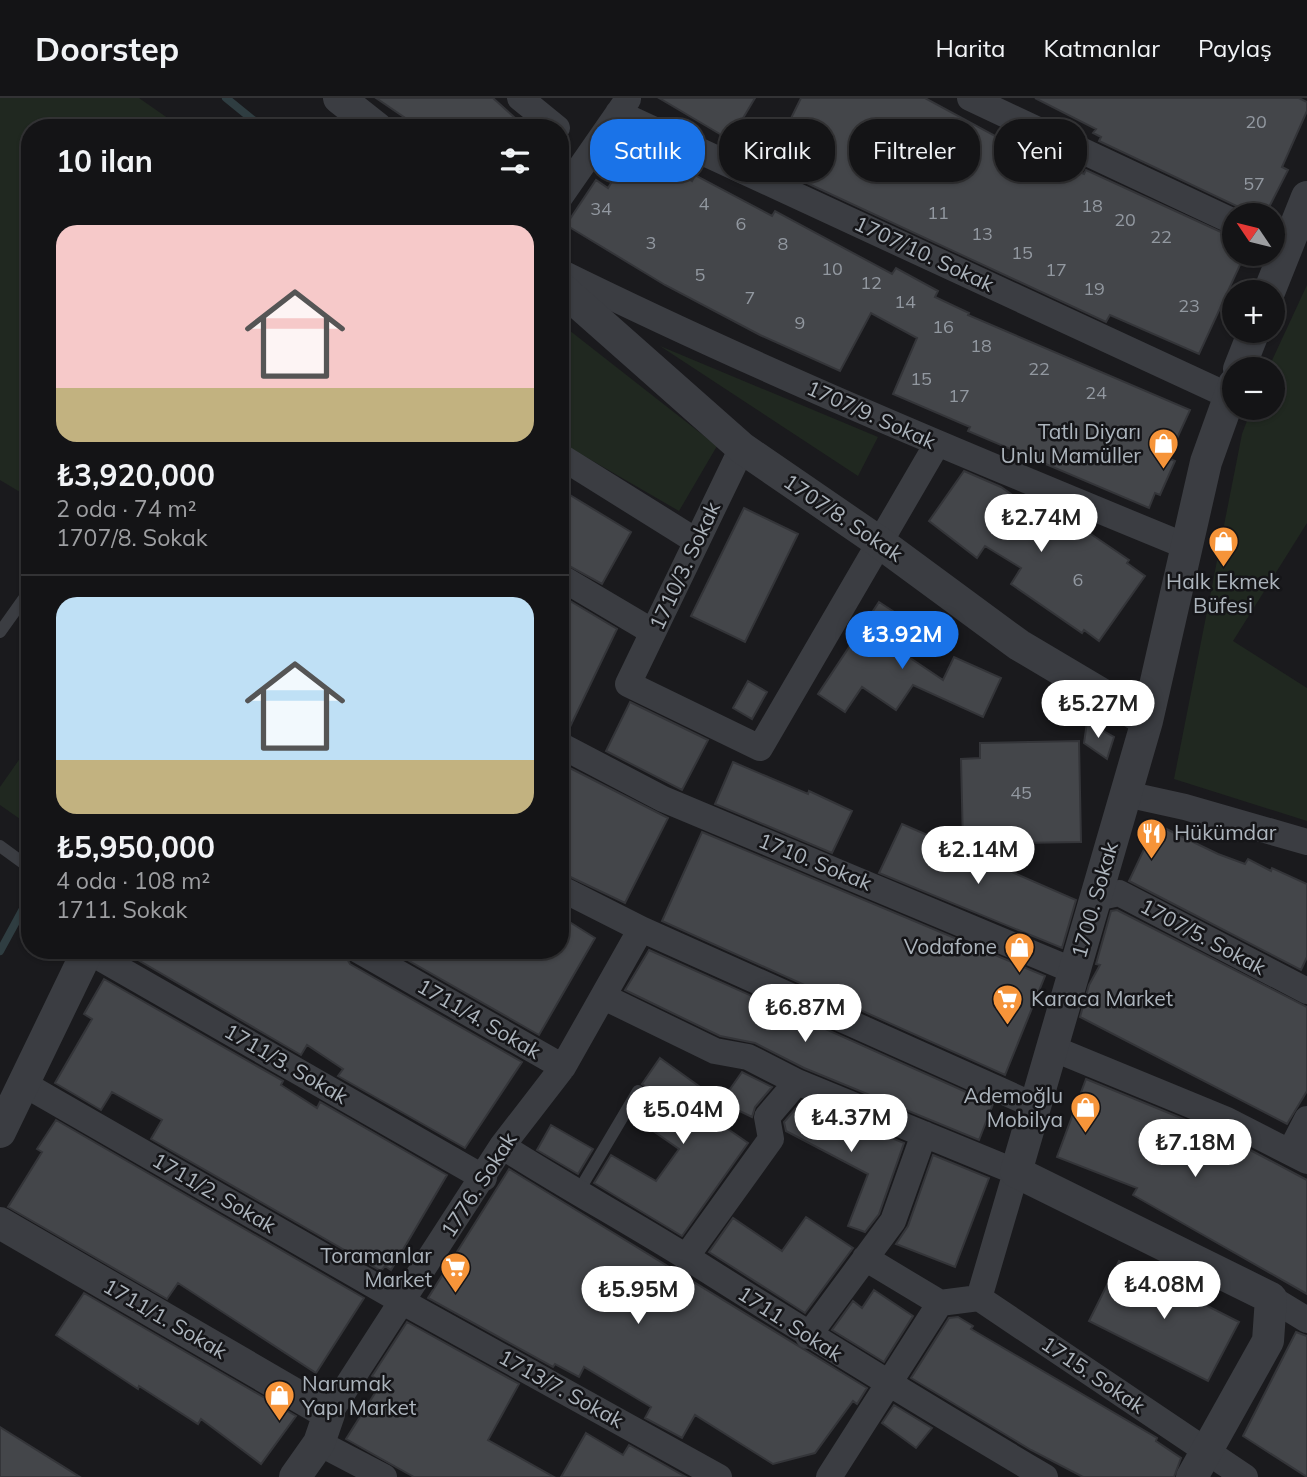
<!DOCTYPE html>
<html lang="tr">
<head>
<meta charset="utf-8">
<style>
	body { margin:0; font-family:Mulish,sans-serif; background:#212123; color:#f1f3f6; height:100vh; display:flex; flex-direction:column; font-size:26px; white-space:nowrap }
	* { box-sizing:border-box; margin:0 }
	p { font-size:23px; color:#9d9ea1 }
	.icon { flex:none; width:38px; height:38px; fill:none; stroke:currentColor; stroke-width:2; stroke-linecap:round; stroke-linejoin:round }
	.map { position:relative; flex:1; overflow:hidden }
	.details { position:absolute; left:21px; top:21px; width:548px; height:840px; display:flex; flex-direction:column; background:#141416; border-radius:28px; box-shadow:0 2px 5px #0004,0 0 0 2px #333335 }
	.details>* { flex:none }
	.banner { position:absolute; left:590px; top:21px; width:611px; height:63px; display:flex; gap:14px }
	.needle { width:46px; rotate:305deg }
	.controls { position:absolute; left:1222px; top:105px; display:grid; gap:14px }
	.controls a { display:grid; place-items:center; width:63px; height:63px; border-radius:50%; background:#141416; box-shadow:0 2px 5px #0004,0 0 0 2px #333335; font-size:35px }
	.price { position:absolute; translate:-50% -60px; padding:0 16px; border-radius:24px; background:#fff; color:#222; font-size:23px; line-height:46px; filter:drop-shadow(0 2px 4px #0008) }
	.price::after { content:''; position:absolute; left:50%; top:42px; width:21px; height:16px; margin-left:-10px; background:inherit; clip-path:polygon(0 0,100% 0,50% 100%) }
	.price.selected { background:#1a73e8; color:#fff }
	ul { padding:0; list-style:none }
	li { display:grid; align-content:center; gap:14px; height:371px; padding:0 35px }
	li+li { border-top:2px solid #333335 }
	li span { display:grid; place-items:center; height:217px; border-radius:21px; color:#555 }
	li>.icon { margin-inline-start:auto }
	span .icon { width:126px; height:126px; fill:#fffc; stroke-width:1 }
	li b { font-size:30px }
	h2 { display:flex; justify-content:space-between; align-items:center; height:84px; padding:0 35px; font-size:30px }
	.chip { padding:0 24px; border-radius:28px; background:#141416; box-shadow:0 2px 5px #0004,0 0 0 2px #333335; font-size:24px; line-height:63px }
	.chip.selected { background:#1a73e8; color:#fff }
	header { display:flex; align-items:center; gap:42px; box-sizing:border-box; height:98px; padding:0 35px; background:#141416; border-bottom:2px solid #333335 }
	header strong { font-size:33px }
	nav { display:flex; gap:38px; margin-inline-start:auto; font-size:24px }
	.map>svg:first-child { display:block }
</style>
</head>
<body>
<header>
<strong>Doorstep</strong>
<nav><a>Harita</a><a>Katmanlar</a><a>Paylaş</a></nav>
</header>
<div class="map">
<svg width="1307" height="1379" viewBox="0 0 1307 1379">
	<rect width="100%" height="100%" fill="#1a1a1d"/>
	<path fill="#202820" d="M0 0H139L182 30H30V400L0 382Z
		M1307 187V425L1233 543 1307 590V723L1174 681 1242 336 1252 310H1272V271H1268Z
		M560 225 717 348 679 413 560 344Z
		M660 248 878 339 858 378Z
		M30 646V707L20 721 0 707V689Z"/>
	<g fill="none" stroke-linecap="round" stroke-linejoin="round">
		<path stroke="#2f3d41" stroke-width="8" d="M226 0 263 30
			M0 853 30 798"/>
	</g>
	<path fill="#44464a" stroke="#343539" stroke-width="2" d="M376 0H493L526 30H420Z
		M659 0H755L730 42Z
		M801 0H925L1047 66 1050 61 1084 76 1086 72 1234 140V156H1245L1199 256 1110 217 1106 224 768 67Z
		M1035 0H1299L1307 4V13L1282 69 1288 72 1265 117H1248L1241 110 1099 43 1101 39 1093 35 1096 31Z
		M634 47 692 83 695 77 772 118 775 113 892 176 896 170 938 193 935 199 969 215 968 217 1190 312 1168 360 1175 363 1160 397 1155 395 1149 410 968 333 970 329 893 296 917 240 871 215 840 273 760 237 665 187 566 127 596 82 608 90Z
		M964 373 1001 389 1018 401 1014 406 1049 430 1060 415 1129 462 1127 465 1145 478 1099 543 1084 532 1082 535 1011 486 1021 470 985 448 977 460 929 423Z
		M560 391 631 434 602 486 560 463Z
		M744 410 798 436 745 544 691 518Z
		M560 497 617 531 568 633 560 631Z
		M879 504 908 523 891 547 943 582 954 559 1001 580 983 619 913 587 896 612 862 589 845 614 818 596Z
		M748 583 767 594 752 621 733 610Z
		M630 604 708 642 682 692 606 653Z
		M1087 624 1114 639 1107 661 1084 645Z
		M1079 643 1081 744 963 746 961 661 980 660V645Z
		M733 664 808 696 809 693 852 713 832 755 715 706Z
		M560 665 668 720 625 805 560 774Z
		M902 726 1076 802 1062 850 879 775Z
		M1156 726 1218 756 1245 766 1248 761 1271 773 1272 770 1307 786V859L1301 872 1129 783Z
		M702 734 1045 878 1005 977 662 823Z
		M1117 812 1307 909V993L1287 1026 1080 919 1089 887 1100 867 1096 866 1111 813Z
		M560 818 595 840 539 937 390 852H560Z
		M121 852H342L350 866 522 964 465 1050 338 978 343 971 307 947 301 957Z
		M649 852 993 1006 979 1042 804 970 755 945 720 938 625 892Z
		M104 881 283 983 281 987 317 1010 320 1004 447 1077 391 1172 385 1168 381 1173 151 1041 162 1022 112 994 101 1012 55 985 92 921 84 916Z
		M660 960 721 1004 742 974 772 989 755 1009 752 1019 721 1004 712 1020 748 1045 682 1138 594 1085 611 1057 656 1083 679 1051 633 1019 649 992 642 986Z
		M1086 981 1220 1036 1307 1082V1196L1133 1097 1137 1090 1057 1059Z
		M802 1003 904 1045 879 1116 865 1134 848 1128 868 1076 786 1033 784 1024Z
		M56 1022 364 1200 316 1275 178 1185 167 1201 8 1109 42 1054 37 1051Z
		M551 1027 593 1051 578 1076 537 1052Z
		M933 1057 989 1080 955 1169 896 1146 908 1128Z
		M509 1071 867 1290 857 1306 853 1303 815 1355 773 1366 695 1317 682 1340 645 1320 651 1309 584 1269 579 1279 555 1266 553 1269 428 1200Z
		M806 1119 853 1150 805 1215 709 1154 733 1120 782 1153Z
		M1119 1163 1239 1224 1208 1283 1089 1223Z
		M874 1192 913 1218 884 1264 832 1232 853 1203 862 1210Z
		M84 1195 296 1318 261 1366 201 1321 198 1326 139 1288 138 1291 56 1237Z
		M958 1219 973 1228 971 1231 1157 1340 1156 1343 1181 1360 1174 1379H1083L1031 1352 911 1280 949 1220Z
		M407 1224 519 1286 488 1342 554 1379H414L346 1341 382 1284 372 1278Z
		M1296 1234 1307 1238V1379L1243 1338Z
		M894 1307 932 1330 916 1350 882 1325Z
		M0 1329 80 1379H0Z
		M586 1335 623 1357 629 1347 686 1379H561Z"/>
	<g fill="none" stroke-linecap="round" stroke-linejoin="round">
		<path stroke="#3b3d42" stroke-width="12" d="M0 534 30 492
			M0 748 30 770
			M577 1096 638 993"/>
		<path stroke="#3b3d42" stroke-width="26" d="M520 0 557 30
			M970 0 1234 124
			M618 15 1229 298
			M560 99 628 1
			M560 174C765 275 976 362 1188 449
			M742 350 628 586 760 650 937 346
			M560 358 696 443
			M560 479 653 534
			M560 647 663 701 1074 873
			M1126 696 1185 709 1307 744
			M560 790 641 831 1035 1008
			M1096 800 1119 795 1307 893
			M358 852 563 969
			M88 853 484 1080
			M604 899 715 953 748 959 797 984 1016 1074 979 1200 940 1205 829 1379
			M1052 950 1227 1022 1307 1063
			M24 986 403 1204 719 1379
			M502 1048C563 1087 627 1122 688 1160 806 1235 925 1308 1045 1379
			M1290 1054 1307 1021
			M686 1159 771 1041 767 1019 797 984
			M865 1160 940 1205
			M979 1200 1245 1379
			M1271 1200 1307 1222
			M808 1238 893 1123 924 1036
			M329 1316 502 1048 563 969 641 831
			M319 1345 384 1379"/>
		<path stroke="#3b3d42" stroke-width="32" d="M339 0 377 30
			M560 189 742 350 879 444 1019 547 1147 623
			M1269 194 1307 99
			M1239 271 1254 233
			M0 1034 88 852
			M0 1125 329 1316 319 1345 295 1379
			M1192 1379 1268 1243 1271 1200 1016 1074 1147 623 1206 364 1234 286"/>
	</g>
	<defs>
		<symbol id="shop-pin" viewBox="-11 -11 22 30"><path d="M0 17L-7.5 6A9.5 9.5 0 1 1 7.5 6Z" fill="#f69439" stroke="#151518"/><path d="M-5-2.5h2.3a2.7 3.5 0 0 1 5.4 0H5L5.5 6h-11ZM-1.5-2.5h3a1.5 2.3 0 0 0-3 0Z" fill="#fff"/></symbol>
		<symbol id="restaurant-pin" viewBox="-11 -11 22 30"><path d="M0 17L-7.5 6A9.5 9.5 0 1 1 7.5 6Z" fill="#f69439" stroke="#151518"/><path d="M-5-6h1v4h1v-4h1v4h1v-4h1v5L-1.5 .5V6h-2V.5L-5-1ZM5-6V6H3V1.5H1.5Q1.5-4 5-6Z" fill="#fff"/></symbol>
		<symbol id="supermarket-pin" viewBox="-11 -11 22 30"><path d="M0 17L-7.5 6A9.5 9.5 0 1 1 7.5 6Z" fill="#f69439" stroke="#151518"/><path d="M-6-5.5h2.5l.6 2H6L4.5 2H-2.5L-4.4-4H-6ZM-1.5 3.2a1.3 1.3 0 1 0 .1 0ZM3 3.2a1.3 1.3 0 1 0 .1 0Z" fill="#fff"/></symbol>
	</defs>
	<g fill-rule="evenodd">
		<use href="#shop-pin" x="1146" y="328" width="35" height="47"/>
		<use href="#shop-pin" x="1206" y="426" width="35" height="47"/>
		<use href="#restaurant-pin" x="1134" y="718" width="35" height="47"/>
		<use href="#shop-pin" x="1002" y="832" width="35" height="47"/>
		<use href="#supermarket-pin" x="990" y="884" width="35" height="47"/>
		<use href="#shop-pin" x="1068" y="992" width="35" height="47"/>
		<use href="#supermarket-pin" x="438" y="1152" width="35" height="47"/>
		<use href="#shop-pin" x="262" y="1280" width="35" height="47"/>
	</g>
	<g text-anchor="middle" stroke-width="5" stroke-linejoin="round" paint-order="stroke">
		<g font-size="18" fill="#9298a0">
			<text x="1256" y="30">20</text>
			<text x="1254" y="92">57</text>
			<text x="704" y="112">4</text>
			<text x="1092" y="114">18</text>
			<text x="601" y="117">34</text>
			<text x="938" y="121">11</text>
			<text x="1125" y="128">20</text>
			<text x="741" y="132">6</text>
			<text x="982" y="142">13</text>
			<text x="1161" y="145">22</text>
			<text x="651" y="151">3</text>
			<text x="783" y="152">8</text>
			<text x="1022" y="161">15</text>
			<text x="832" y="177">10</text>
			<text x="1056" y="178">17</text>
			<text x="700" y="183">5</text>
			<text x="871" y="191">12</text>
			<text x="1094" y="197">19</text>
			<text x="750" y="206">7</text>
			<text x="905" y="210">14</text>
			<text x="1189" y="214">23</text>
			<text x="800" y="231">9</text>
			<text x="943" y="235">16</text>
			<text x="981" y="254">18</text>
			<text x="1039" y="277">22</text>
			<text x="921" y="287">15</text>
			<text x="1096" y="301">24</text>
			<text x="959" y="304">17</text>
			<text x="1078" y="488">6</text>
			<text x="1021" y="701">45</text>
		</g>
		<g font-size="21" fill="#acb4bc" stroke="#151518">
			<text transform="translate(924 156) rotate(25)" y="7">1707/10. Sokak</text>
			<text transform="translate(871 317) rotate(24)" y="7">1707/9. Sokak</text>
			<text transform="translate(843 420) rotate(34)" y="7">1707/8. Sokak</text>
			<text transform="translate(685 468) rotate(-65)" y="7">1710/3. Sokak</text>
			<text transform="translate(815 764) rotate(22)" y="7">1710. Sokak</text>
			<text transform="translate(1095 802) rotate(-74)" y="7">1700. Sokak</text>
			<text transform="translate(1203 839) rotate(28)" y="7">1707/5. Sokak</text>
			<text transform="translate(479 921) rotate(30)" y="7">1711/4. Sokak</text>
			<text transform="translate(286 966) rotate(30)" y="7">1711/3. Sokak</text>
			<text transform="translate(479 1087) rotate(-57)" y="7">1776. Sokak</text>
			<text transform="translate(214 1095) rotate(30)" y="7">1711/2. Sokak</text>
			<text transform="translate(165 1221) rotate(30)" y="7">1711/1. Sokak</text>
			<text transform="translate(790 1226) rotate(33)" y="7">1711. Sokak</text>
			<text transform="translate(1093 1277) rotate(34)" y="7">1715. Sokak</text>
			<text transform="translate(561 1291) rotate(29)" y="7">1713/7. Sokak</text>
		</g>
		<g font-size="21" fill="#acb4bc" stroke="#151518" text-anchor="end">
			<text x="1141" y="341">Tatlı Diyarı<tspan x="1141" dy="24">Unlu Mamüller</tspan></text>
			<text x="1223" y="491" text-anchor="middle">Halk Ekmek<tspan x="1223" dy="24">Büfesi</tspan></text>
			<text x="1174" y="742" text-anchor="start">Hükümdar</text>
			<text x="997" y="856">Vodafone</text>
			<text x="1031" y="908" text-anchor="start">Karaca Market</text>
			<text x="1063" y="1005">Ademoğlu<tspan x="1063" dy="24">Mobilya</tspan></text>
			<text x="432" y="1165">Toramanlar<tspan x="432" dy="24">Market</tspan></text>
			<text x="302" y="1293" text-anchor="start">Narumak<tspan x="302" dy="24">Yapı Market</tspan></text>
		</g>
	</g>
</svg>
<div class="controls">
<a><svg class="needle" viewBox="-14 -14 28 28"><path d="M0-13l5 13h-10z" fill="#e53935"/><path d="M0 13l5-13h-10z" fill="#9d9ea1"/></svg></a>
<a>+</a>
<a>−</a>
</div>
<b class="price" style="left:1041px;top:456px">₺2.74M</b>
<b class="price selected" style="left:902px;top:573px">₺3.92M</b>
<b class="price" style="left:1098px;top:642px">₺5.27M</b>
<b class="price" style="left:978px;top:788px">₺2.14M</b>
<b class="price" style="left:805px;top:946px">₺6.87M</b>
<b class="price" style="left:683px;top:1048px">₺5.04M</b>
<b class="price" style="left:851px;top:1056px">₺4.37M</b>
<b class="price" style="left:1195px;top:1081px">₺7.18M</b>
<b class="price" style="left:1164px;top:1223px">₺4.08M</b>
<b class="price" style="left:638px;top:1228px">₺5.95M</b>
<div class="banner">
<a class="chip selected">Satılık</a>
<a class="chip">Kiralık</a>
<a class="chip">Filtreler</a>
<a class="chip">Yeni</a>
</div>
<section class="details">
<h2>10 ilan<svg class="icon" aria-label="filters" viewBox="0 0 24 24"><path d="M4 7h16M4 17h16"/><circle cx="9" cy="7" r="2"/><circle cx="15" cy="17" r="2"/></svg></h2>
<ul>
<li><span style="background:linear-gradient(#f6c9c9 75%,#c2b280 0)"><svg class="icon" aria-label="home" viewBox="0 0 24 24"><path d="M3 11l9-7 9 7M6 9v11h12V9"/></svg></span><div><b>₺3,920,000</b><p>2 oda · 74 m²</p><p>1707/8. Sokak</p></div></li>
<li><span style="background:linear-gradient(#bfe0f5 75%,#c2b280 0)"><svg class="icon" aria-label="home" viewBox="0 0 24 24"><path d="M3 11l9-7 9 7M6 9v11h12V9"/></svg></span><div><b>₺5,950,000</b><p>4 oda · 108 m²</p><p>1711. Sokak</p></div></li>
</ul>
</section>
</div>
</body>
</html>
